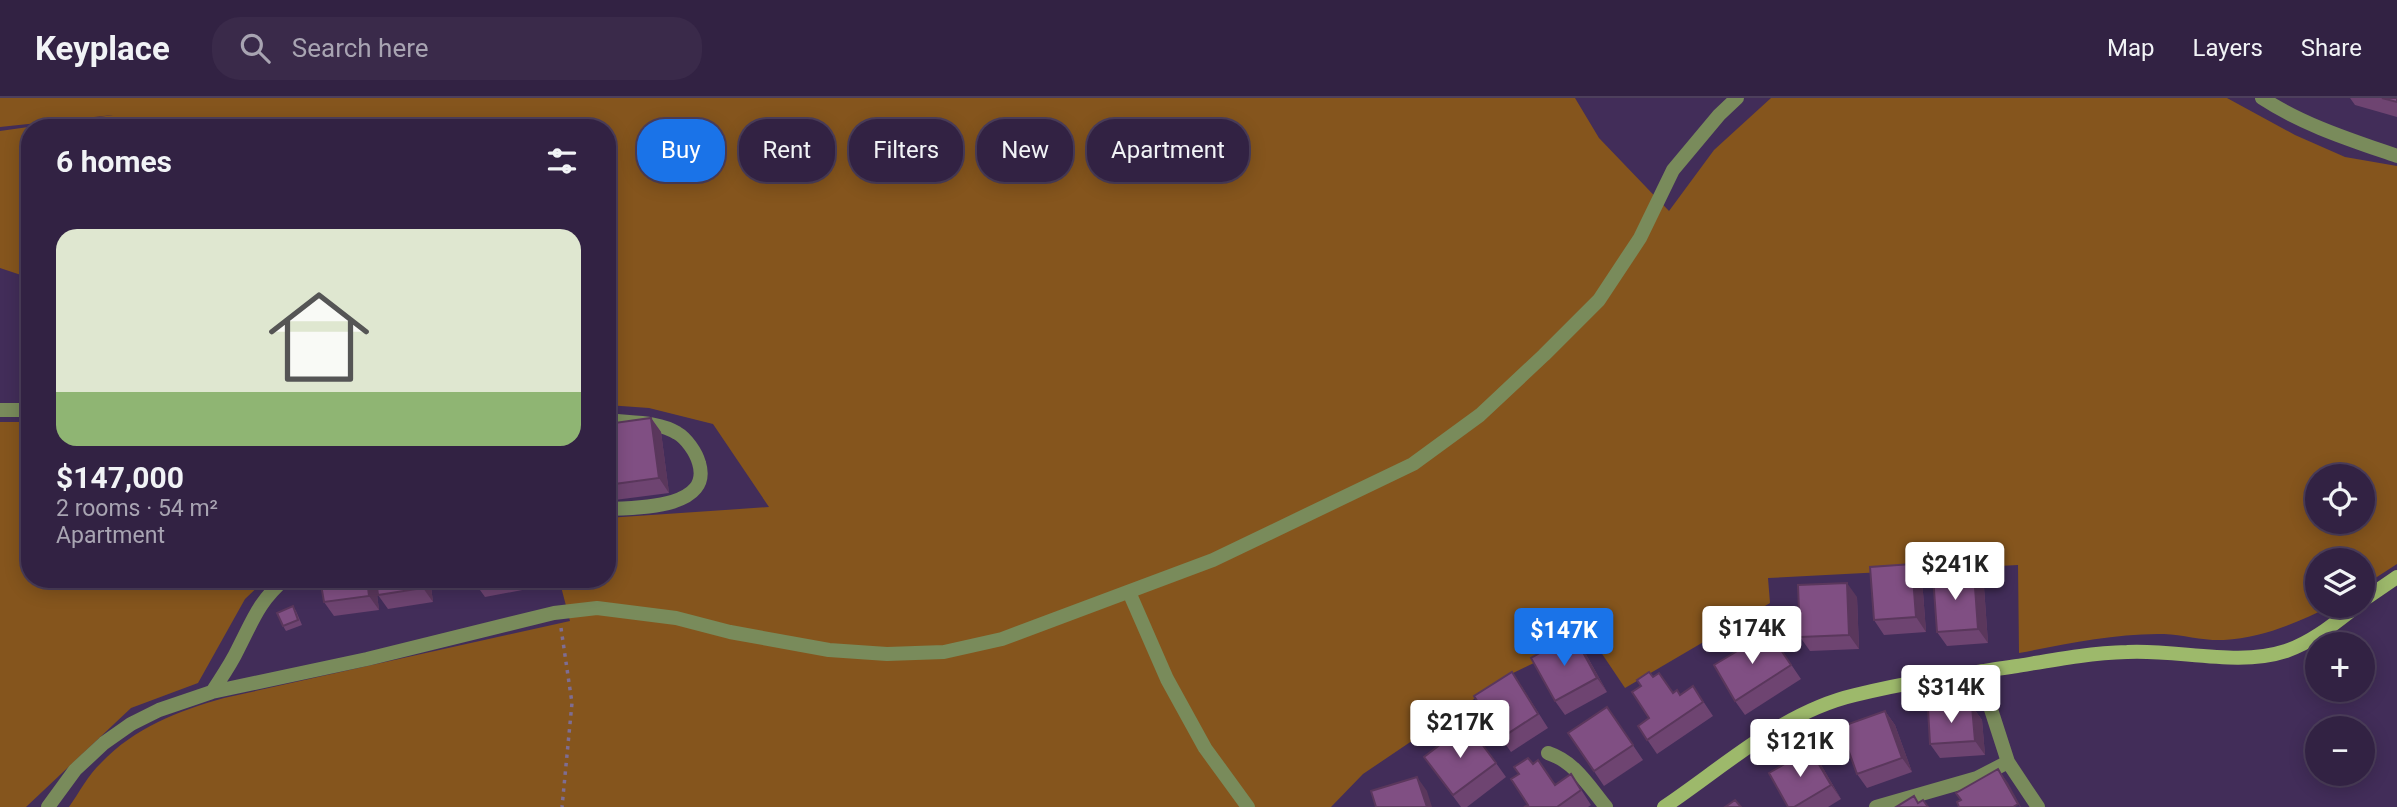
<!DOCTYPE html>
<html lang="en">
<head>
<meta charset="utf-8">
<style>
	body { margin:0; font-family:Roboto,sans-serif; background:#3a2a4a; color:#f1f3f6; height:100vh; display:flex; flex-direction:column; font-size:26px; white-space:nowrap }
	* { box-sizing:border-box; margin:0 }
	p { font-size:23px; color:#a8a4b2 }
	.icon { flex:none; width:38px; height:38px; fill:none; stroke:currentColor; stroke-width:2; stroke-linecap:round; stroke-linejoin:round }
	.map { position:relative; flex:1; overflow:hidden }
	.sheet { position:absolute; left:21px; top:21px; width:595px; height:469px; display:flex; flex-direction:column; background:#322243; border-radius:28px; box-shadow:0 4px 18px #0003,0 0 0 2px #4d3f5c }
	.sheet>* { flex:none }
	.guide { position:absolute; left:637px; top:21px; width:665px; height:63px; display:flex; gap:14px }
	.controls { position:absolute; left:2305px; top:366px; display:grid; gap:14px }
	.controls a { display:grid; place-items:center; width:70px; height:70px; border-radius:50%; background:#322243; box-shadow:0 4px 18px #0003,0 0 0 2px #4d3f5c; font-size:35px }
	.price { position:absolute; translate:-50% -60px; padding:0 16px; border-radius:7px; background:#fff; color:#222; font-size:23px; line-height:46px; filter:drop-shadow(0 2px 4px #0008) }
	.price::after { content:''; position:absolute; left:50%; top:42px; width:21px; height:16px; margin-left:-10px; background:inherit; clip-path:polygon(0 0,100% 0,50% 100%) }
	.price.current { background:#1a73e8; color:#fff }
	ul { padding:0; list-style:none }
	li { display:grid; align-content:center; gap:14px; height:371px; padding:0 35px }
	li span { display:grid; place-items:center; height:217px; border-radius:21px; color:#555 }
	li>.icon { margin-inline-start:auto }
	span .icon { width:126px; height:126px; fill:#fffc; stroke-width:1 }
	li b { font-size:30px }
	h2 { display:flex; justify-content:space-between; align-items:center; height:84px; padding:0 35px; font-size:30px }
	.tag { padding:0 24px; border-radius:28px; background:#322243; box-shadow:0 4px 18px #0003,0 0 0 2px #4d3f5c; font-size:24px; line-height:63px }
	.tag.current { background:#1a73e8; color:#fff }
	header { display:flex; align-items:center; gap:42px; box-sizing:border-box; height:98px; padding:0 35px; background:#322243; border-bottom:2px solid #4d3f5c }
	header strong { font-size:33px }
	nav { display:flex; gap:38px; margin-inline-start:auto; font-size:24px }
	.search { width:490px; height:63px; background:#3a2a4a; display:flex; align-items:center; gap:18px; box-sizing:border-box; padding:0 24px; border-radius:28px; color:#a8a4b2; font-size:26px }
	.map>svg:first-child { display:block }
</style>
</head>
<body>
<header>
<strong>Keyplace</strong>
<div class="search"><svg class="icon" aria-label="search" viewBox="0 0 24 24"><circle cx="10" cy="10" r="6"/><path d="M15 15l6 6"/></svg>Search here</div>
<nav><a>Map</a><a>Layers</a><a>Share</a></nav>
</header>
<div class="map">
<svg width="2397" height="709" viewBox="0 0 2397 709">
	<rect width="100%" height="100%" fill="#422d59"/>
	<path fill="#85551d" fill-rule="evenodd" d="M0 0H1575L1599 40 1669 113 1714 52 1771 0H2227L2295 37 2345 59 2397 68V466L2363 488 2362 462H2317V508H2331C2296 525 2263 540 2224 542 2204 543 2184 537 2164 536 2115 535 2067 546 2019 555L2018 467 1768 480 1770 505 1625 590 1590 538 1511 576 1363 676 1331 709H69C79 695 88 677 101 665 134 630 178 613 224 600L570 523 559 481H607V420L769 409 713 326 649 310 607 307V30H30V177L27 179 0 170V33L113 17 0 29ZM2317 378H2362V424H2317Z
		M0 324H30V481H266L245 501 198 585 131 610 26 709H0Z"/>
	<g fill="none" stroke-linecap="round" stroke-linejoin="round">
		<path stroke="#7e6d93" stroke-width="3.5" stroke-dasharray="3.5 5" stroke-linecap="butt" d="M561 530 572 605 562 709"/>
		<path stroke="#798b5b" stroke-width="14" d="M2262 0C2303 27 2351 42 2397 58
			M0 312H30
			M607 322C629 325 658 323 677 335 686 340 696 354 699 365 713 411 635 410 607 411
			M1129 494 1167 581 1205 650 1248 709
			M1982 573 1987 599 2008 664 2038 709
			M212 594C221 580 231 566 238 551 253 522 259 503 285 481
			M1548 655C1575 664 1588 687 1606 709
			M48 709 75 672 104 645 131 626 159 612 212 594 367 561 554 515 597 510 676 520 730 534 829 552 887 556 944 554 1002 541 1213 462 1413 366 1480 317 1544 257 1599 202 1640 140 1673 72 1719 17 1737 0
			M1876 709 1977 680 2008 664"/>
		<path stroke="#9db96b" stroke-width="14" d="M2362 503 2397 479
			M1664 709C1724 669 1782 614 1855 597 1907 584 1963 576 2017 568 2053 562 2090 555 2127 554 2177 551 2238 569 2286 553 2313 544 2335 525 2357 508"/>
	</g>
	<path fill="#6e4471" d="M2350 0H2397V19L2355 7Z
		M651 320 661 334 669 395 607 403V326Z
		M320 481H375L379 512 334 518 324 504Z
		M376 481H430L433 504 388 511 378 497Z
		M474 481H536L538 489 485 499 475 485Z
		M1922 481 1926 534 1884 537 1874 522Z
		M1984 489 1988 545 1947 548 1937 534Z
		M1857 499 1859 551 1810 553 1800 539Z
		M293 508 296 513 302 527 286 533 283 528Z
		M1769 534 1801 581 1745 617 1735 603Z
		M1573 536 1583 551 1607 594 1565 617 1555 603Z
		M1653 579 1673 595 1680 597 1693 588 1713 618 1657 656 1638 628 1649 620Z
		M1522 589 1548 630 1511 654 1501 640Z
		M1972 608 1982 622 1985 657 1940 660 1930 646Z
		M1607 609 1643 662 1604 688 1568 635Z
		M1885 613 1895 627 1912 674 1867 690 1857 676Z
		M1424 659 1496 665 1506 679 1467 709H1461Z
		M1820 665 1841 701 1828 709H1788Z
		M1571 676 1591 707 1588 709H1524Z"/>
	<path fill="#5a375c" d="M651 320 661 334 669 395 659 380Z
		M1912 466 1922 481 1926 534 1916 519Z
		M1974 475 1984 489 1988 545 1978 531Z
		M367 481H375L379 512 369 498Z
		M422 481H430L433 504 423 490Z
		M1847 485 1857 499 1859 551 1849 537Z
		M1573 536 1583 551 1607 594 1597 580Z
		M1972 608 1982 622 1985 657 1975 643Z
		M1885 613 1895 627 1912 674 1902 660Z
		M1810 651 1820 665 1841 701 1831 687Z
		M1998 671 2008 685 2021 709H2020Z
		M1417 679 1427 693 1432 709H1427Z"/>
	<path fill="#804f83" stroke="#5a375c" stroke-width="2" d="M2382 0H2397V4Z
		M651 320 659 380 607 387V326Z
		M1912 466 1916 519 1874 522 1870 469Z
		M1974 475 1978 531 1937 534 1933 478Z
		M320 481H367L369 498 324 504Z
		M376 481H422L423 490 378 497Z
		M474 481H494L475 485Z
		M1847 485 1849 537 1800 539 1798 487Z
		M293 508 298 522 283 528 277 515Z
		M1769 534 1791 567 1735 603 1714 567Z
		M1573 536 1597 580 1555 603 1531 560Z
		M1512 574 1538 616 1501 640 1474 598Z
		M1649 574 1653 579 1659 575 1673 595 1677 592 1680 597 1693 588 1703 604 1647 642 1638 628 1649 620 1632 594 1641 588 1637 582Z
		M1972 608 1975 643 1930 646 1928 611Z
		M1607 609 1633 647 1594 673 1568 635Z
		M1885 613 1902 660 1857 676 1840 629Z
		M1467 626 1496 665 1453 697 1424 659Z
		M1810 651 1831 687 1794 709H1788L1769 675Z
		M1528 660 1533 666 1538 662 1555 687 1571 676 1581 692 1557 709H1524L1528 707 1511 681 1519 676 1514 669Z
		M1998 671 2018 706 2013 709H1959L1957 704 1961 702 1956 695Z
		M1417 679 1427 709H1376L1371 693Z
		M1914 698 1918 705 1923 702 1928 709H1896Z
		M1735 702 1741 709H1725Z"/>
</svg>
<div class="controls">
<a><svg class="icon" aria-label="locate" viewBox="0 0 24 24"><circle cx="12" cy="12" r="6"/><path d="M12 2v4M12 18v4M2 12h4M18 12h4"/></svg></a>
<a><svg class="icon" aria-label="layers" viewBox="0 0 24 24"><path d="M12 4l9 5-9 5-9-5zM3 14l9 5 9-5"/></svg></a>
<a>+</a>
<a>−</a>
</div>
<b class="price" style="left:1955px;top:504px">$241K</b>
<b class="price" style="left:1752px;top:568px">$174K</b>
<b class="price current" style="left:1564px;top:570px">$147K</b>
<b class="price" style="left:1951px;top:627px">$314K</b>
<b class="price" style="left:1460px;top:662px">$217K</b>
<b class="price" style="left:1800px;top:681px">$121K</b>
<div class="guide">
<a class="tag current">Buy</a>
<a class="tag">Rent</a>
<a class="tag">Filters</a>
<a class="tag">New</a>
<a class="tag">Apartment</a>
</div>
<section class="sheet">
<h2>6 homes<svg class="icon" aria-label="filters" viewBox="0 0 24 24"><path d="M4 7h16M4 17h16"/><circle cx="9" cy="7" r="2"/><circle cx="15" cy="17" r="2"/></svg></h2>
<ul>
<li><span style="background:linear-gradient(#dfe7d0 75%,#8fb573 0)"><svg class="icon" aria-label="home" viewBox="0 0 24 24"><path d="M3 11l9-7 9 7M6 9v11h12V9"/></svg></span><div><b>$147,000</b><p>2 rooms · 54 m²</p><p>Apartment</p></div></li>
</ul>
</section>
</div>
</body>
</html>
